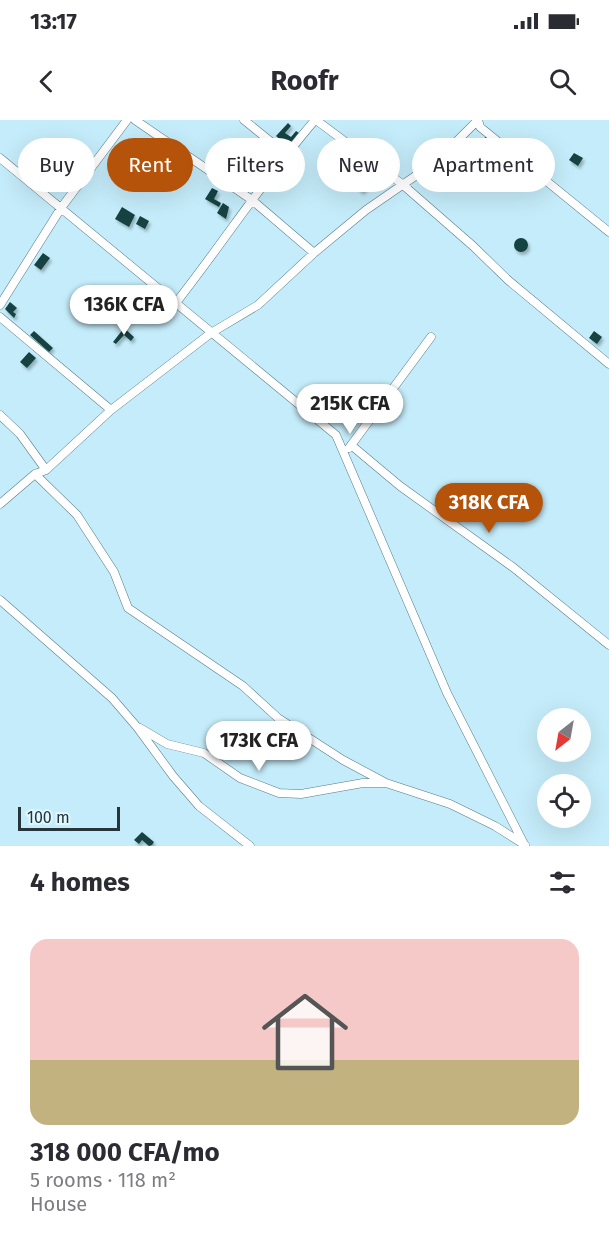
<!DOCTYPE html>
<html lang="en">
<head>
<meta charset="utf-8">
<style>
	body { margin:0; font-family:"Fira Sans",sans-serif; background:#f7f7f7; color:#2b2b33; height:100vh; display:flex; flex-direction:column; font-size:22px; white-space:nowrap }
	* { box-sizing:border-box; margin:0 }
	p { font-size:20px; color:#7c7c81 }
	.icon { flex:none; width:33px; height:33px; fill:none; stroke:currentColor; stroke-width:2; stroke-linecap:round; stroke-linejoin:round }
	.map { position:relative; height:726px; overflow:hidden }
	.panel { display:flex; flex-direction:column; background:#fff; flex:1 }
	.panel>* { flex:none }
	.guide { position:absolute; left:18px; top:18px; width:573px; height:54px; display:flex; gap:12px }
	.needle { width:39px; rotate:211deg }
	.controls { position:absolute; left:537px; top:588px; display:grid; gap:12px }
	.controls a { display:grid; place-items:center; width:54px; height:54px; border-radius:50%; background:#fff; box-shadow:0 6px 24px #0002; font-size:30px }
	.scale { position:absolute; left:18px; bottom:15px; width:102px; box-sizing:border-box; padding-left:6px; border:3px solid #25353a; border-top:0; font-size:16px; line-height:21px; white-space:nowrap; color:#25353a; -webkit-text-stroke:4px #dff7ff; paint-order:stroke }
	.price { position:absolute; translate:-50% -51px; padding:0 14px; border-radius:21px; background:#fff; color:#222; font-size:20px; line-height:39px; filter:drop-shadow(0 2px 3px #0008) }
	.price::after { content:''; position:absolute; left:50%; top:36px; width:18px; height:14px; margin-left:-9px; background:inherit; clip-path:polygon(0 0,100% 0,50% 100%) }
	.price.on { background:#b45309; color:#fff }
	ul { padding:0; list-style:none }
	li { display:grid; align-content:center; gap:12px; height:318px; padding:0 30px }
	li+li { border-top:2px solid #e1e1e2 }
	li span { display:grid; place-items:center; height:186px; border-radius:18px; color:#555 }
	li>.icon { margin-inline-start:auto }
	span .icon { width:108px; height:108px; fill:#fffc; stroke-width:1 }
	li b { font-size:26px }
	h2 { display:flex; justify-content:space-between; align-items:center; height:72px; padding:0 30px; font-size:26px }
	.chip { padding:0 21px; border-radius:27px; background:#fff; box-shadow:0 6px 24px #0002; font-size:21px; line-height:54px }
	.chip.on { background:#b45309; color:#fff }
	.status { display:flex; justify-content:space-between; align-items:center; height:42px; padding:0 30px; background:#fff; direction:ltr }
	.status svg { height:16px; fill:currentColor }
	header { display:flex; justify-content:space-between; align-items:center; height:78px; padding:0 30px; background:#fff; font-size:27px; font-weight:700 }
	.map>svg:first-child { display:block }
</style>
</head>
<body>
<div class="status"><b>13:17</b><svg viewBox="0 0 49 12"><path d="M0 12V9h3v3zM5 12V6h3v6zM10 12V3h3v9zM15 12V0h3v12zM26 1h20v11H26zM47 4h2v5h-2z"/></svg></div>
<header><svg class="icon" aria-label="back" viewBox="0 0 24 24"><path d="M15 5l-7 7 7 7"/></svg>Roofr<svg class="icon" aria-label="search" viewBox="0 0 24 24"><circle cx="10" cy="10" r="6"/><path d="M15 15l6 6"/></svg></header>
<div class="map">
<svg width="609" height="726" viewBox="0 0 609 726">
	<defs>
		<filter id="shadow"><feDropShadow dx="2" dy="3" stdDeviation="1.5" flood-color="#0004"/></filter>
	</defs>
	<rect width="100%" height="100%" fill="#c5ecfa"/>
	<path fill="#134242" filter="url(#shadow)" d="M288 3 291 6 285 13 291 17 296 11 299 13 288 26 276 16Z
		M487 15 500 27 494 34 488 30 491 27 483 20Z
		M459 30 462 33 455 41 463 50 458 56 446 44Z
		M574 33 583 38 578 46 569 40Z
		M171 43 179 50 170 61 161 54Z
		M368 53 374 58 362 72 356 67Z
		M212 68 218 71 214 79 221 83 219 87 205 79Z
		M223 83 229 87 226 99 217 93Z
		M122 87 135 95 129 107 115 99Z
		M140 96 149 101 145 109 136 104Z
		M514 125a7 7 0 1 1 14 0a7 7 0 1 1-14 0Z
		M43 133 50 138 41 150 34 145Z
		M10 182 17 188 13 192 16 194 14 198 5 189Z
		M124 208 134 217 131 221 124 215 116 224 113 222Z
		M34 211 53 228 49 232 30 215Z
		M594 211 602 217 597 224 589 218Z
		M29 232 36 238 27 248 20 242Z
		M142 712 154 722 152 725 149 726 142 720 139 724 134 720Z"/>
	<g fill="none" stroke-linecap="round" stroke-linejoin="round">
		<defs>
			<path id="street" d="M135 0 252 80 314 133
				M244 0 286 34
				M316 0 402 64 473 126 508 160 609 244
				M478 0 480 7 609 112
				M0 38 336 315 447 573 525 726
				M175 184C223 123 265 58 315 0
				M0 185 61 88 127 0
				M0 197 111 290
				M0 295 20 314 46 350
				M351 325 400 366 514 448 609 525
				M349 328 431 217
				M35 354 77 395 114 452 128 488 243 566 278 598 343 640 386 663 450 684 495 706 525 725
				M0 384 35 354 46 350 111 290 211 213 258 185 314 133 366 90 437 41 478 0
				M0 480 112 578 137 607 173 656 199 686 250 726
				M140 608 167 624 204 633 240 658 279 673 301 674 363 663H384"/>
		</defs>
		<use href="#street" stroke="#567b87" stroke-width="9"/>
		<use href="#street" stroke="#fff" stroke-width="8"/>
	</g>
</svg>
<div class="controls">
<a><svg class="needle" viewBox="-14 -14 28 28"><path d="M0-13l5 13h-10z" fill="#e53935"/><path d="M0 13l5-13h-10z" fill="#7c7c81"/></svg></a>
<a><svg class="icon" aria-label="locate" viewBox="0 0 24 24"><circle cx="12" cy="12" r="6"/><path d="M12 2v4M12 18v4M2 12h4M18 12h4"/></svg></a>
</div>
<div class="scale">100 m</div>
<b class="price" style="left:124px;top:216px">136K CFA</b>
<b class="price" style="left:350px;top:315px">215K CFA</b>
<b class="price on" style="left:489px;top:414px">318K CFA</b>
<b class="price" style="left:259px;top:652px">173K CFA</b>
<div class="guide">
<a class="chip">Buy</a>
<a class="chip on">Rent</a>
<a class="chip">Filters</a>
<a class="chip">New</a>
<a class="chip">Apartment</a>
</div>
</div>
<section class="panel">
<h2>4 homes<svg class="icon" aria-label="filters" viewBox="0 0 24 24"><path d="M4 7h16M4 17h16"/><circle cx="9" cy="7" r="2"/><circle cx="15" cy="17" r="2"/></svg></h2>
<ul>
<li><span style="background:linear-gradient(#f6c9c9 65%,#c2b280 0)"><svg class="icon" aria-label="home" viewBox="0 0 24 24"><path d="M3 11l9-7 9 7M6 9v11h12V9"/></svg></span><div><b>318 000 CFA/mo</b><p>5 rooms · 118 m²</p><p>House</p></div></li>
</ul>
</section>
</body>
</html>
